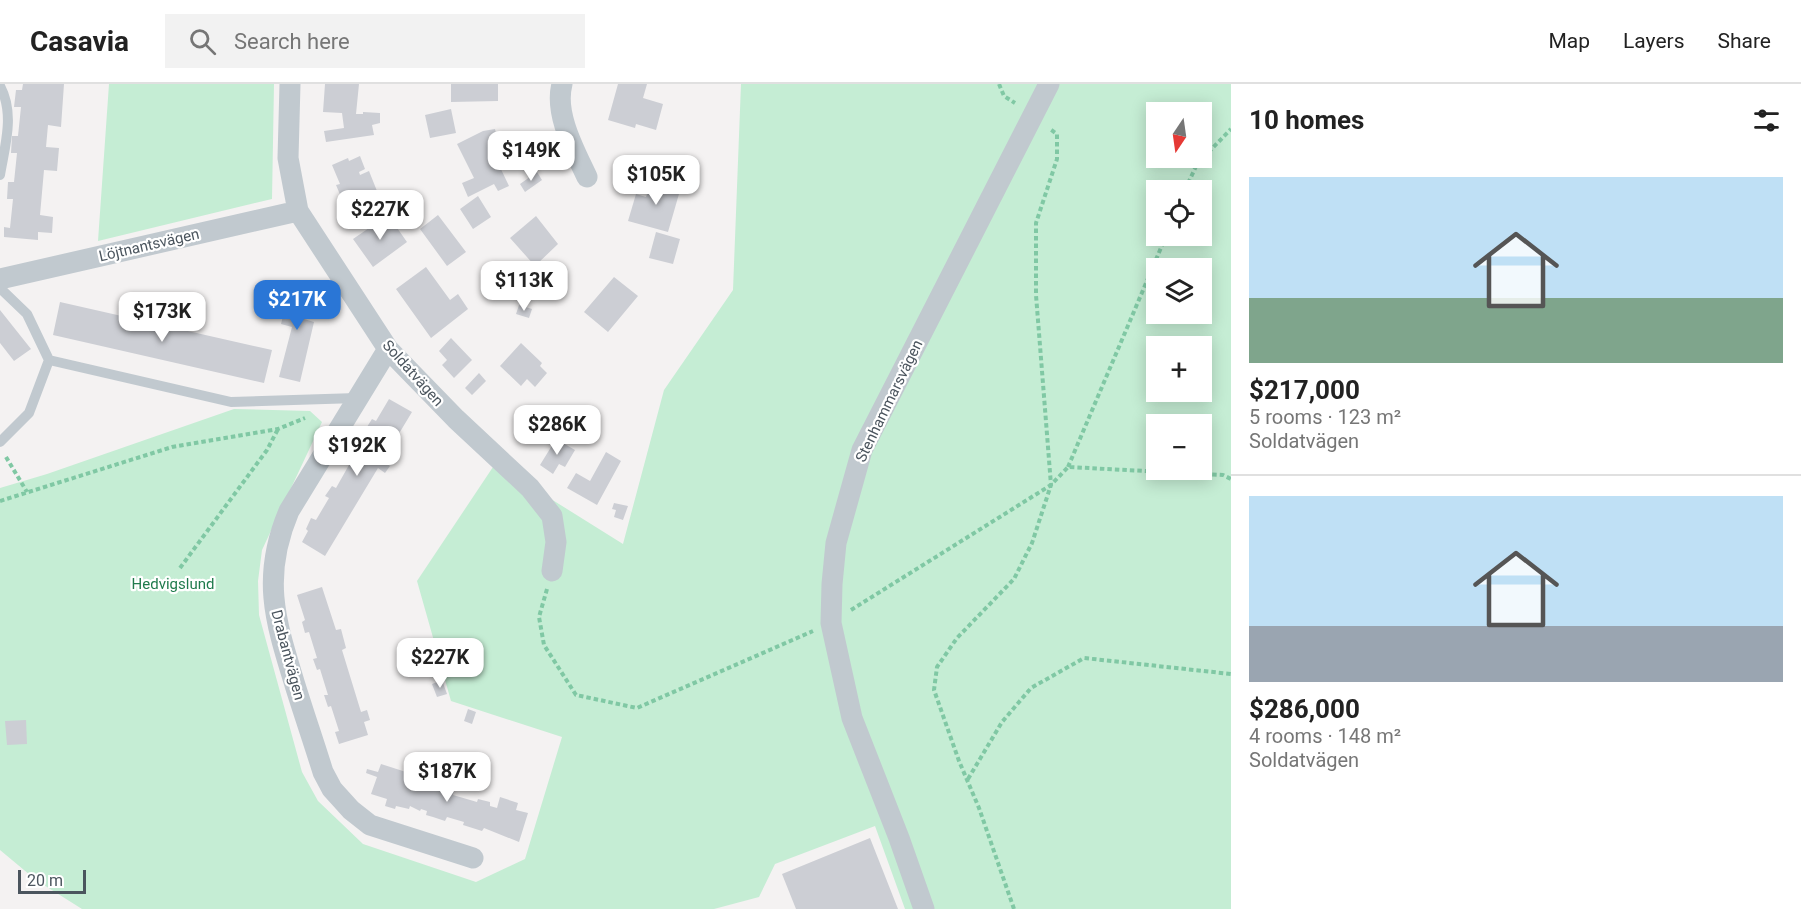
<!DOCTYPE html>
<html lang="en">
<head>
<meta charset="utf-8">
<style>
	body { margin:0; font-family:Roboto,sans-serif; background:#f2f2f2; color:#222; height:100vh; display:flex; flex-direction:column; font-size:22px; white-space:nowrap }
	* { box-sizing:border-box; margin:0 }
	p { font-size:20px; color:#767676 }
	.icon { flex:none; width:33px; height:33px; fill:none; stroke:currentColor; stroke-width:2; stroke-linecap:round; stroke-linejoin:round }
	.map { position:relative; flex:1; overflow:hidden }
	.drawer { display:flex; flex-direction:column; background:#fff; width:570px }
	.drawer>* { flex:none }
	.needle { width:39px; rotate:193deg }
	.tools { position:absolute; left:1146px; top:18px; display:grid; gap:12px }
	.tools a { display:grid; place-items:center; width:66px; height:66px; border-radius:0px; background:#fff; box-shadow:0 3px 15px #0003; font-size:30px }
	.scale { position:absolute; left:18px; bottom:15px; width:68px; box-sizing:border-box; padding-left:6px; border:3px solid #4b555e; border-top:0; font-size:16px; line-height:21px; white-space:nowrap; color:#4b555e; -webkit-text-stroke:4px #fff; paint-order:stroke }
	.price { position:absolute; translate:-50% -51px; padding:0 14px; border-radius:12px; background:#fff; color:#222; font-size:20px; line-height:39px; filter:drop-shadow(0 2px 3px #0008) }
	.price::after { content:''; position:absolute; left:50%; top:36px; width:18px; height:14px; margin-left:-9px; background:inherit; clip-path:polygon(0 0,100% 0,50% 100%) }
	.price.selected { background:#2a76d6; color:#fff }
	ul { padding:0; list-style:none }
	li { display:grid; align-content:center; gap:12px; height:318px; padding:0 18px }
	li+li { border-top:2px solid #e0e0e0 }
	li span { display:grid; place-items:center; height:186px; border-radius:0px; color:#555 }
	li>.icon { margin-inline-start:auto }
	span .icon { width:108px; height:108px; fill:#fffc; stroke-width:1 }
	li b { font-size:26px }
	h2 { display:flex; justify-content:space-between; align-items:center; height:72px; padding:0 18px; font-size:26px }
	header { display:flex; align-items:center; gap:36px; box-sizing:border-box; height:84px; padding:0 30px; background:#fff; border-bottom:2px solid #e0e0e0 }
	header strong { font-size:28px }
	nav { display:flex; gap:33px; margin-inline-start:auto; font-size:21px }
	.search { width:420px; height:54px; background:#f2f2f2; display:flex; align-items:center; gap:15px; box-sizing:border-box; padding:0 21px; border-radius:0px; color:#767676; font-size:22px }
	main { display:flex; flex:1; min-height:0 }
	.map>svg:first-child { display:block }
</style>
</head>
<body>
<header>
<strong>Casavia</strong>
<div class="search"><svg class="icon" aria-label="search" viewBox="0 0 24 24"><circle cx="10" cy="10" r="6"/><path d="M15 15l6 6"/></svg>Search here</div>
<nav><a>Map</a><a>Layers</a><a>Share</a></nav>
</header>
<main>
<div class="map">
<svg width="1231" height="825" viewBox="0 0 1231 825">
	<rect width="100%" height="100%" fill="#f4f2f2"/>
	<path fill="#c5edd4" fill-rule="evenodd" d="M109 0H274L272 115 98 157Z
		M741 0H1231V825H905L875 742 775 780 759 813 714 825H82L36 796 0 766V404L47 390 234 325 310 327 322 338 262 466 258 497 259 531 302 688 318 717 363 760 476 798 525 775 562 653 451 617 417 497 495 380 623 460 664 306 733 206ZM1156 28H1202V74H1156ZM1156 106H1202V152H1156ZM1156 184H1202V230H1156ZM1156 262H1202V308H1156ZM1156 340H1202V386H1156Z"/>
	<path fill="#ccced4" d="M23 0H64L61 43 48 41 46 63 59 64 57 87 44 86 40 131 53 133 52 149 38 148V156L4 153V143L10 144 13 115H7L8 98H14L17 69H11L12 52H18L21 23H14L16 6H22Z
		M325 0H359L356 30H363V28L380 29V39L372 41 374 51 326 58 324 47 344 44 342 29 323 28Z
		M451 0H498V17L451 18Z
		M618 0H647L643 14 663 20 656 46 636 40 635 44 608 36Z
		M451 25 456 49 430 54 425 31Z
		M495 45 498 58 489 60 509 102 498 107 494 100 468 113 462 99 474 94 457 60 483 47Z
		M360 72 365 85 359 88 360 91 369 87 377 107 344 120 336 101 340 100 332 81 348 74 349 77Z
		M537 88 542 96 525 108 520 100Z
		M652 95 681 103 668 148 628 137 636 110 646 113Z
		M478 112 491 133 473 145 460 125Z
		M388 131 407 158 373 183 353 155Z
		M438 131 466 168 447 182 420 145Z
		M536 132 558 160 535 182 510 154Z
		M656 148 680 155 673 180 649 174Z
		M426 183 450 216 458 210 468 225 431 254 396 205Z
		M614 193 638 212 608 248 584 228Z
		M526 194 536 200 529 213 519 208Z
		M292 196 312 201 304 235 314 238 300 298 279 293 292 243 281 240Z
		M60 218 272 266 264 299 53 251Z
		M519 221 532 225 529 234 516 230Z
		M0 226 31 265 14 277 0 259Z
		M451 254 472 276 454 294 442 281 447 276 439 267Z
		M521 259 542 279 540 282 547 289 535 303 527 295 521 302 500 282Z
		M479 289 486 297 472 311 465 304Z
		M389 315 412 328 383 376 390 382 385 389 378 384 325 472 302 458 308 447 306 445 311 434 316 436 329 414 325 412 332 402 336 404 349 381 345 379 352 368 356 371 369 349 365 346 372 335 376 337Z
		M556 355 575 366 565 383 559 380 553 390 540 381Z
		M606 368 621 377 597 421 567 404 576 389 590 397Z
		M614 419 628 422 623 436 614 433 616 426 612 425Z
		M322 503 336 546 341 545 346 564 342 566 361 628 367 626 370 636 364 638 368 651 339 660 335 648 339 647 331 622 328 623 324 611H328L320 585 317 586 313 575 317 574 309 548 305 549 302 538 305 536 297 511Z
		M442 596 447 610 437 613 432 600Z
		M468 625 476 628 472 640 464 637Z
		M26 636 27 660 7 661 5 637Z
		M381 680 406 688 405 693 416 696 418 690 443 698 441 704 454 707 453 711 477 718 478 715 490 718V722L497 724 500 713 518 719 516 726 528 729 519 758 484 744 482 747 463 741 464 738 447 733 445 737 433 733 426 731 427 727 421 725 420 727 410 722 409 725 396 722 395 725 385 722 387 715 371 710 377 693 366 689 367 685 378 688Z
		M870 754 898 825H796L782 790Z"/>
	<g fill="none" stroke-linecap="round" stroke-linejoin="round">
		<path stroke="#80c8a4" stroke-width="4" stroke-dasharray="4.5 3" stroke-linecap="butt" d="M999 0 1004 12 1015 19
			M1185 106 1197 80 1231 45
			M6 373 27 408
			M1068 383 1166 152
			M0 417 172 363 278 345 305 334
			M180 484 267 366 278 345
			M547 505 539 533 544 561 576 611 637 624 813 547
			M851 526 1051 401 1068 383 1223 391 1231 395
			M968 695 1002 638 1031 604 1084 574 1231 590
			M1014 825 979 724 959 677 934 606 937 583 957 554 1014 495 1032 459 1051 401 1036 211V139L1057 75V50L1050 45"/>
		<path stroke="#c1c9cf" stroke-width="10" d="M0 2C15 30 5 61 0 91
			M0 204 27 230 49 276 231 318 357 314
			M0 358 29 329 49 276"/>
		<path stroke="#c1c9cf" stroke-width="21" d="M290 0 288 74 298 127 388 265 456 335 530 404 552 432 556 458 552 487
			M562 0C554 30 575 67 587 93
			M0 195 298 127
			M388 265 289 427C261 493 275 536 295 601 304 630 314 659 323 688L332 705 351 726 370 741 473 774
			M924 825 899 754 852 634 831 539 832 500 836 459 862 366 1049 0"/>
	</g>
	<g text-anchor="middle" stroke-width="4.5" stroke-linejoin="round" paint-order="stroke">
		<g font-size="15" fill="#4b555e" stroke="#fff">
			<text transform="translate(149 161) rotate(-13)" y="5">Löjtnantsvägen</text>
			<text transform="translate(413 289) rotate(48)" y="5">Soldatvägen</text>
			<text transform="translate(889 317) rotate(-64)" y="5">Stenhammarsvägen</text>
			<text transform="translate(288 571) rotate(75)" y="5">Drabantvägen</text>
		</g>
		<g font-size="15" fill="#207b4d" stroke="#fff">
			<text x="173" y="505">Hedvigslund</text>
		</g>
	</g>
</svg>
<div class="tools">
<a><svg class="needle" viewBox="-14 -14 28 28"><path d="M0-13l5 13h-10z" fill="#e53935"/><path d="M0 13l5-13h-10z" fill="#767676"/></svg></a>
<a><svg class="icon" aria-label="locate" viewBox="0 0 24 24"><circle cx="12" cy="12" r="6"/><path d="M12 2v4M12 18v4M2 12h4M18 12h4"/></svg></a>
<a><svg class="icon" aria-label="layers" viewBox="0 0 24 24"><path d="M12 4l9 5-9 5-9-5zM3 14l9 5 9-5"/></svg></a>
<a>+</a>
<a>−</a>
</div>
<div class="scale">20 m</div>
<b class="price" style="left:531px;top:98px">$149K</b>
<b class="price" style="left:656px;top:122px">$105K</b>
<b class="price" style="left:380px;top:157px">$227K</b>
<b class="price" style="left:524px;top:228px">$113K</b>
<b class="price selected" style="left:297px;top:247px">$217K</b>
<b class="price" style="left:162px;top:259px">$173K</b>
<b class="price" style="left:557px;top:372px">$286K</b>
<b class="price" style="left:357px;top:393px">$192K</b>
<b class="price" style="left:440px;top:605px">$227K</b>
<b class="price" style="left:447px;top:719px">$187K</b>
</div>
<section class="drawer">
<h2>10 homes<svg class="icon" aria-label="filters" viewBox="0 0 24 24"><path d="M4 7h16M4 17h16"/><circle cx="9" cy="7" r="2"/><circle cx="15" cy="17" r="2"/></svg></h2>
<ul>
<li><span style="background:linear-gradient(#bfe0f5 65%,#7fa58c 0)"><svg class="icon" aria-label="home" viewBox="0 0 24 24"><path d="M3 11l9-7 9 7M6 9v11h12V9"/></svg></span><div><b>$217,000</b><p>5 rooms · 123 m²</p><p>Soldatvägen</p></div></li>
<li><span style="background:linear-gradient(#bfe0f5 70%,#9aa5b1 0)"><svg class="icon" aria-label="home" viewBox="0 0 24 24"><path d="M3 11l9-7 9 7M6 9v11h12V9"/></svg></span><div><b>$286,000</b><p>4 rooms · 148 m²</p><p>Soldatvägen</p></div></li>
</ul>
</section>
</main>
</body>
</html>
